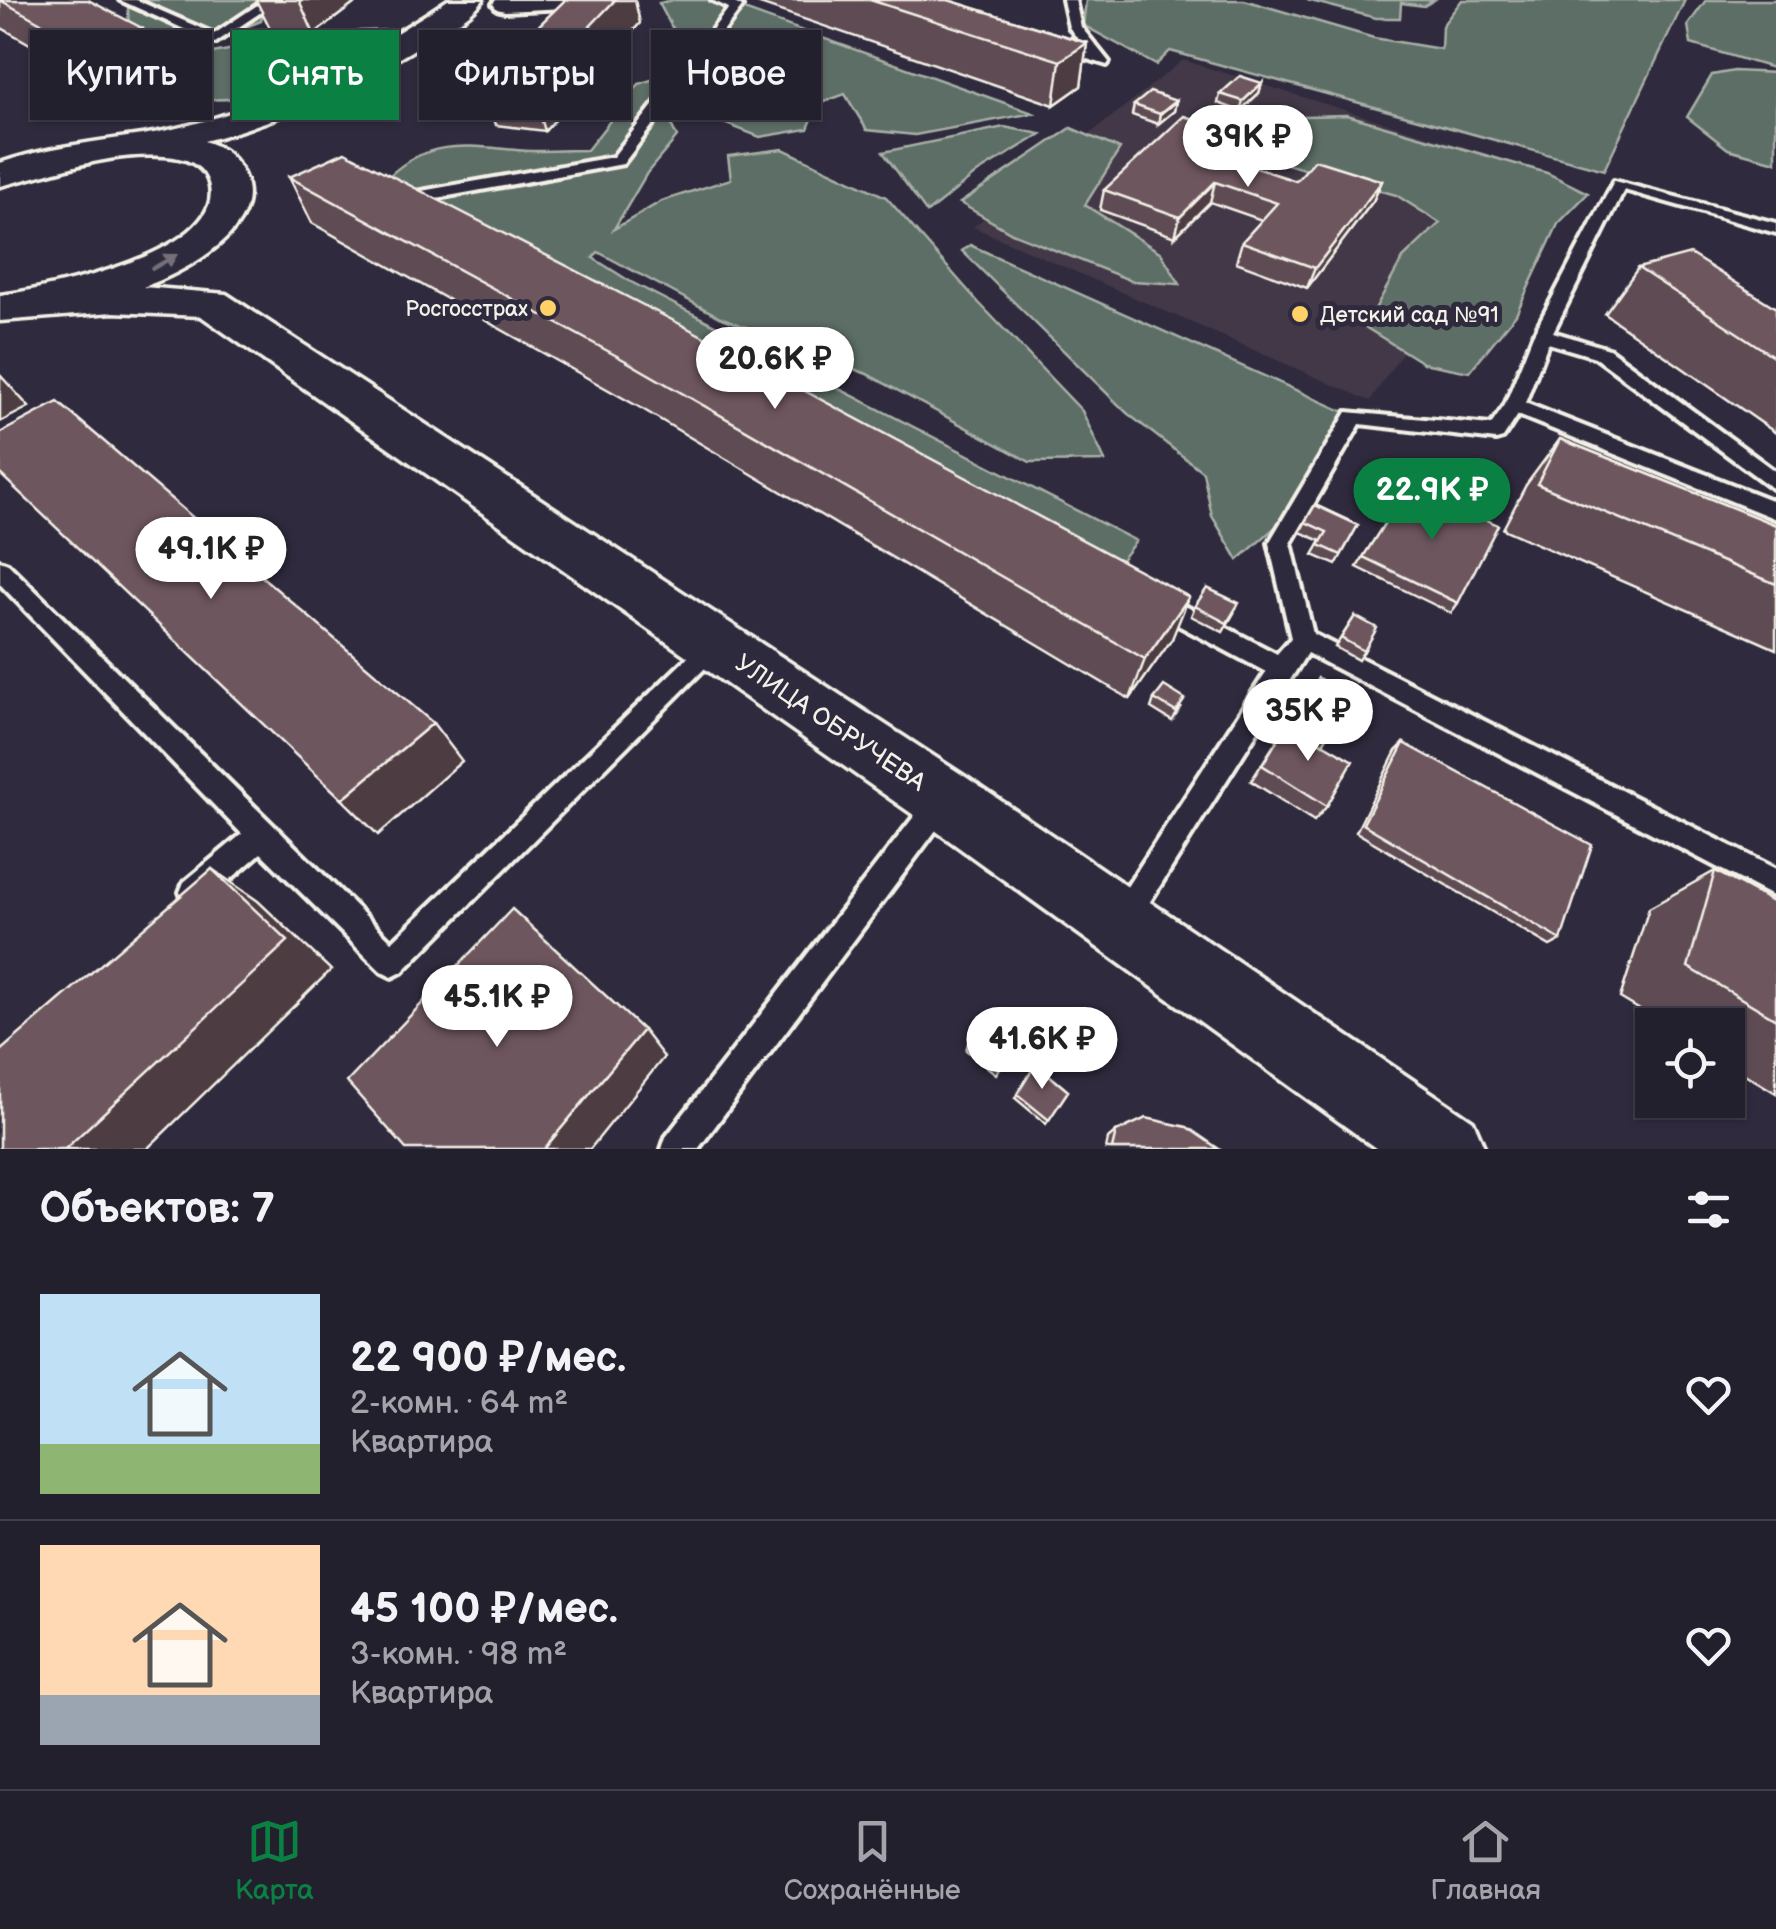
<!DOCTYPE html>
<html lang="ru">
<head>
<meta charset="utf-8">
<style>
	body { margin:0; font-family:"Balsamiq Sans",sans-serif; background:#2f2d3a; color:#f1f3f6; height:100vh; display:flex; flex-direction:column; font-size:38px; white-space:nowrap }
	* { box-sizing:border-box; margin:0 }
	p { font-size:32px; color:#a3a3aa }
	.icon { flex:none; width:55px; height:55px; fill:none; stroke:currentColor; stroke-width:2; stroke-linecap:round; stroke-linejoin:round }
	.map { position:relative; height:1149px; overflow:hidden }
	.panel { display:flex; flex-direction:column; background:#23202e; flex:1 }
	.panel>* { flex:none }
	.guide { position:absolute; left:30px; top:30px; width:1000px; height:90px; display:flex; gap:20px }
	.fabs { position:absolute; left:1635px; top:1008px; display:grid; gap:20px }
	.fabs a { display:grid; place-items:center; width:110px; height:110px; border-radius:0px; background:#23202e; box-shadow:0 2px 8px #0004,0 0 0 2px #403e4a; font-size:50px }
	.price { position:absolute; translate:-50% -85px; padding:0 22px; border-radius:35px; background:#fff; color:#222; font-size:32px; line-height:65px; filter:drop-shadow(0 2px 5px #0008) }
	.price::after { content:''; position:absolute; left:50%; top:60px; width:30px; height:22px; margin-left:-15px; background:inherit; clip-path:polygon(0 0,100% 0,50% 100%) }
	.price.active { background:#0b8043; color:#fff }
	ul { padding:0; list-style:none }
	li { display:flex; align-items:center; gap:30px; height:250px; padding:0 40px }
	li+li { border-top:2px solid #403e4a }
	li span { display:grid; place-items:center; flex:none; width:280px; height:200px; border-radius:0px; color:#555 }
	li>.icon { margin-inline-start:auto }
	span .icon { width:120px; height:120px; fill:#fffc; stroke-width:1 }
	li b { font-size:42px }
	h2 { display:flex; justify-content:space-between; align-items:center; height:120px; padding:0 40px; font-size:42px }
	.chip { padding:0 35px; border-radius:0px; background:#23202e; box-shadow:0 2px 8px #0004,0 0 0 2px #403e4a; font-size:35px; line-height:90px }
	.chip.active { background:#0b8043; color:#fff }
	.dock { display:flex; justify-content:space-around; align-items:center; height:140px; border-top:2px solid #403e4a; background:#23202e; font-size:28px; color:#a3a3aa }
	.dock a { display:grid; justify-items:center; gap:5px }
	.dock .active { color:#0b8043 }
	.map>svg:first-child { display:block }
</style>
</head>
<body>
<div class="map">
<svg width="1776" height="1149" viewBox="0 0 1776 1149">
	<rect width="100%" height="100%" fill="#2f2a3d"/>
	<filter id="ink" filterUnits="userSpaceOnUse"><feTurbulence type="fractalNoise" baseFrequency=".01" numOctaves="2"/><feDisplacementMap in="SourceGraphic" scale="20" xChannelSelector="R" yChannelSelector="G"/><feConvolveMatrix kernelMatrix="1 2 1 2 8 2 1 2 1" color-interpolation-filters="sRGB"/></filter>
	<g filter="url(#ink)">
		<path fill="#423847" d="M1183 60 1527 166 1370 401 973 227Z"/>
		<path fill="#5d6e66" stroke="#a8b0a7" stroke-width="2.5" d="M144 0H266L261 21 215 39 129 30 128 8Z
			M673 0H716L1033 113 915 135 867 130 845 94 818 104 808 129 760 137 672 103 705 65 683 48 659 3Z
			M1086 0H1244L1374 38 1441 49 1442 26 1462 0H1685L1604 170 1170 51 1156 65 1083 25Z
			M1307 0H1434L1424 6 1401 3 1400 18H1376Z
			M1706 0H1776V69L1691 44 1688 25Z
			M391 30C339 67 237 119 174 92L176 70 213 53 285 39 295 47 359 31Z
			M1734 71 1776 73V162L1728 149 1687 117 1712 75Z
			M657 78 666 87 663 107 677 137 647 173 614 229 662 201 731 179 728 156 783 149 886 197 979 303 1082 411 1105 461 1030 462 867 374 720 317 598 252 593 258 631 282 1136 541 1101 585 388 177C433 134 475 148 531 151 550 151 569 150 587 150L639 84Z
			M1347 115 1547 173 1588 193 1558 224 1516 314 1469 372 1423 363 1365 327 1403 258 1440 223 1396 195 1258 156 1226 136 1304 116Z
			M1004 127 1041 134 977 173 927 213 883 152Z
			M1071 128 1120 149 1085 205 1161 253 1180 284 1132 281 1012 233 960 203Z
			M970 245 1345 412 1288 516 1238 560 1212 516 1203 472 1127 413 962 251Z"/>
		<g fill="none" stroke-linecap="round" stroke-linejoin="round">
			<defs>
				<path id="lane" d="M120 0H136L214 34 265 0H279L215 43Z
					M712 0H729L742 7 623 164 399 205 391 200 399 195 613 157 729 8Z
					M1063 0H1075L1081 27 1109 62 1107 65 1051 48 1057 44 1089 54 1069 27Z
					M1614 181 1776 223V233L1624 190 1553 332 1609 349 1776 472V491L1595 357 1548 343 1525 403 1776 502V519L1518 415 1503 438 1496 440 1360 424 1291 543 1313 634 1776 869V898L1307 653 1132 930 1122 934 1112 930 1108 920 1112 910 1266 672 1148 609 1145 602 1148 595H1164L1277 654 1291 638 1269 543 1347 412 1491 425 1505 405 1533 335Z
					M0 561 8 564 392 942 709 637 717 634 725 637 729 644 402 972 392 977 382 972 261 853 204 902 194 906 184 902 180 892 184 882 242 834 0 584Z
					M942 789 951 792 955 801 951 810 698 1149H662L666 1137 933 792Z"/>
				<path id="street" d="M496 0H595L584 7 505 11 497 9 493 4Z"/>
				<path id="secondary" d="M448 0H483C472 15 450 27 434 37 362 82 286 120 204 141 223 147 236 157 244 176 267 229 183 273 143 287L226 294 967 778 1473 1121 1485 1149H1377L921 820 201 316 113 312 0 321V295C44 290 236 251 208 180 201 162 182 157 164 156 107 152 54 173 0 186V163C47 147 94 142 142 135 252 118 357 61 448 0Z"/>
			</defs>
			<use href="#lane" stroke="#f4f1e8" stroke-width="8"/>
			<use href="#street" stroke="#f4f1e8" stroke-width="8"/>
			<use href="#secondary" stroke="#f4f1e8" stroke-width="7"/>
			<use href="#lane" fill="#2f2a3d" fill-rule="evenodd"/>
			<use href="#street" fill="#2f2a3d" fill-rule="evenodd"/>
			<use href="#secondary" fill="#2f2a3d" fill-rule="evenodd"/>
		</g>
		<path fill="#5f4b52" stroke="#f4f1e8" stroke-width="2.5" d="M0 0 166 70 113 91 0 27Z
			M256 0H359L314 34 271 30Z
			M748 0H948L1087 43 1081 86 1054 105Z
			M640 23 545 131 496 125 482 81Z
			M1262 83 1259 93 1240 111 1218 103 1220 94Z
			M1176 101 1174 111 1158 124 1132 115 1134 105Z
			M1247 136 1241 155 1235 161 1296 181H1382L1373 201 1307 288 1236 262 1242 242 1262 220 1210 202 1175 237 1100 210 1104 190Z
			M289 177 1172 639 1130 699 639 407 312 223Z
			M1638 268 1776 308V433L1605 314Z
			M1560 439 1776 525V649L1503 529 1526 485Z
			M1409 485 1458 603 1451 613 1357 567Z
			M1315 505 1358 525 1336 565 1313 555 1321 541 1300 532Z
			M1195 606 1234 613 1223 632 1191 616Z
			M1355 616 1364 651 1358 660 1335 647Z
			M1154 699 1181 708 1172 721 1151 708Z
			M1288 723 1323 744 1327 806 1314 821 1251 781Z
			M1404 743 1561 940 1550 946 1356 832 1396 751Z
			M1715 871 1776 904V1093L1728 1064V1025H1665L1620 998 1649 908Z
			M968 1044 1014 1048 996 1074 966 1050Z
			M1036 1064 1068 1091 1046 1124 1015 1098Z
			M1116 1132 1219 1149H1106L1108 1139Z"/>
		<path fill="#4d3d42" stroke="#f4f1e8" stroke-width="2.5" d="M299 0H359L314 34Z
			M615 0H635L640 23 545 131 532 87Z
			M142 28 166 70 113 91 86 48Z
			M1087 43 1081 86 1054 105 1060 61Z
			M1262 83 1259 93 1240 111 1243 101Z
			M1176 101 1174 111 1158 124 1160 114Z
			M1247 136 1241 155 1219 178 1225 158Z
			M1382 181 1373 201 1307 288 1315 268Z
			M1215 182 1210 202 1175 237 1180 217Z
			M0 375 29 407 0 422Z
			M1189 597 1172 639 1130 699 1145 659Z
			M433 723 462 761 378 835 342 799Z
			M212 869 258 901 331 970 147 1149H65Z
			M643 1030 664 1057 590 1149H544Z"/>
		<path fill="#6e575f" stroke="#f4f1e8" stroke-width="2.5" d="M0 0H88L142 28 86 48Z
			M565 0H615L532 87 482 81Z
			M870 0H948L1087 43 1060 61Z
			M1240 76 1262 83 1243 101 1220 94Z
			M1150 92 1176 101 1160 114 1134 105Z
			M1184 116 1247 136 1225 158 1296 181 1315 160 1382 181 1315 268 1242 242 1277 203 1215 182 1180 217 1104 190Z
			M345 152 680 324 1189 597 1145 659 626 361 289 177Z
			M1690 254 1776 308V358L1638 268Z
			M58 402 433 723 342 799 0 474V433Z
			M1560 439 1776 525V584L1537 484Z
			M1409 485 1498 525 1458 603 1363 557Z
			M1315 505 1358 525 1341 555 1319 545 1327 532 1305 522Z
			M1207 588 1239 603 1227 623 1195 606Z
			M1355 616 1377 628 1364 651 1341 638Z
			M1318 678 1349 695 1323 744 1291 725Z
			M1164 686 1185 699 1176 712 1154 699Z
			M1288 723 1353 761 1327 806 1262 765Z
			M1404 743 1592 845 1561 940 1363 824Z
			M212 869 288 941 65 1149H0V1051Z
			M1715 871 1776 904V1019L1688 967Z
			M512 909 643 1030 544 1149H406L347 1082Z
			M986 1018 1016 1042 998 1069 968 1044Z
			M1036 1064 1068 1091 1049 1120 1017 1094Z
			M1146 1118 1187 1127 1219 1149H1112L1116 1132Z"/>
		<defs><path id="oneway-solid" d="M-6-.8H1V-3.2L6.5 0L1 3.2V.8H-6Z" transform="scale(2.5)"/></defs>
		<use fill="#747079" href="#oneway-solid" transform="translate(164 262) rotate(-30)"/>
	</g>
	<g fill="#ffd166" stroke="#2f2a3d" stroke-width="4">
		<circle cx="548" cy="308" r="10"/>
		<circle cx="1300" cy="314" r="10"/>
	</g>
	<g text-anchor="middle" stroke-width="10" stroke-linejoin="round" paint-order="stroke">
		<g font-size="22" fill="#f4f1e8" stroke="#2f2a3d" text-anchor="end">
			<text x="528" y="316">Росгосстрах</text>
			<text x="1320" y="322" text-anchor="start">Детский сад №91</text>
		</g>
		<g font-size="25" fill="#f4f1e8" stroke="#2f2a3d">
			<text transform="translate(831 722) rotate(34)" y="9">УЛИЦА ОБРУЧЕВА</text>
		</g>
	</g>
</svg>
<div class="fabs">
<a><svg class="icon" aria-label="locate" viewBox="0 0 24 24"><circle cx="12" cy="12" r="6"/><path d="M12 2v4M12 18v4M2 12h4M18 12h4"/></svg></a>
</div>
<b class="price" style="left:1248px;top:190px">39K ₽</b>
<b class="price" style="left:775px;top:412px">20.6K ₽</b>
<b class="price active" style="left:1432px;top:543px">22.9K ₽</b>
<b class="price" style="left:211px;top:602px">49.1K ₽</b>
<b class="price" style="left:1308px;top:764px">35K ₽</b>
<b class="price" style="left:497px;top:1050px">45.1K ₽</b>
<b class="price" style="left:1042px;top:1092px">41.6K ₽</b>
<div class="guide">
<a class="chip">Купить</a>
<a class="chip active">Снять</a>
<a class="chip">Фильтры</a>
<a class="chip">Новое</a>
</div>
</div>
<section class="panel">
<h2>Объектов: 7<svg class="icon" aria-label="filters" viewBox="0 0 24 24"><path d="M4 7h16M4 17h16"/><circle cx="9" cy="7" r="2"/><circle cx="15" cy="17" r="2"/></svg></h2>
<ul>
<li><span style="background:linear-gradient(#bfe0f5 75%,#8fb573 0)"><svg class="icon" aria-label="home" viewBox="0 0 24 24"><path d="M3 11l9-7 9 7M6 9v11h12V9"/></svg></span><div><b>22 900 ₽/мес.</b><p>2-комн. · 64 m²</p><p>Квартира</p></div><svg class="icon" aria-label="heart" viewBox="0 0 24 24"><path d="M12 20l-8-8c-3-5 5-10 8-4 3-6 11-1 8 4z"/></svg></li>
<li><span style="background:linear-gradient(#ffd9b3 75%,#9aa5b1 0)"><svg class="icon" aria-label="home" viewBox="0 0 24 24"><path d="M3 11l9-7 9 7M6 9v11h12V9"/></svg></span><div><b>45 100 ₽/мес.</b><p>3-комн. · 98 m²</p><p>Квартира</p></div><svg class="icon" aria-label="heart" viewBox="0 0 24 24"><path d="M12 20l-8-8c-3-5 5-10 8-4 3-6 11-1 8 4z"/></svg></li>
</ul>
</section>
<nav class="dock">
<a class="active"><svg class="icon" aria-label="map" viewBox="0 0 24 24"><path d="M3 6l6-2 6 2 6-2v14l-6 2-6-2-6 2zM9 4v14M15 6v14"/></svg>Карта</a>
<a><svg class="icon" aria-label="saved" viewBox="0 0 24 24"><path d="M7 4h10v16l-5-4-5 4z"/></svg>Сохранённые</a>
<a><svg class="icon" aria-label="home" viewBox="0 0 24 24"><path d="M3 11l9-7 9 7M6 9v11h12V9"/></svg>Главная</a>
</nav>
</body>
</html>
